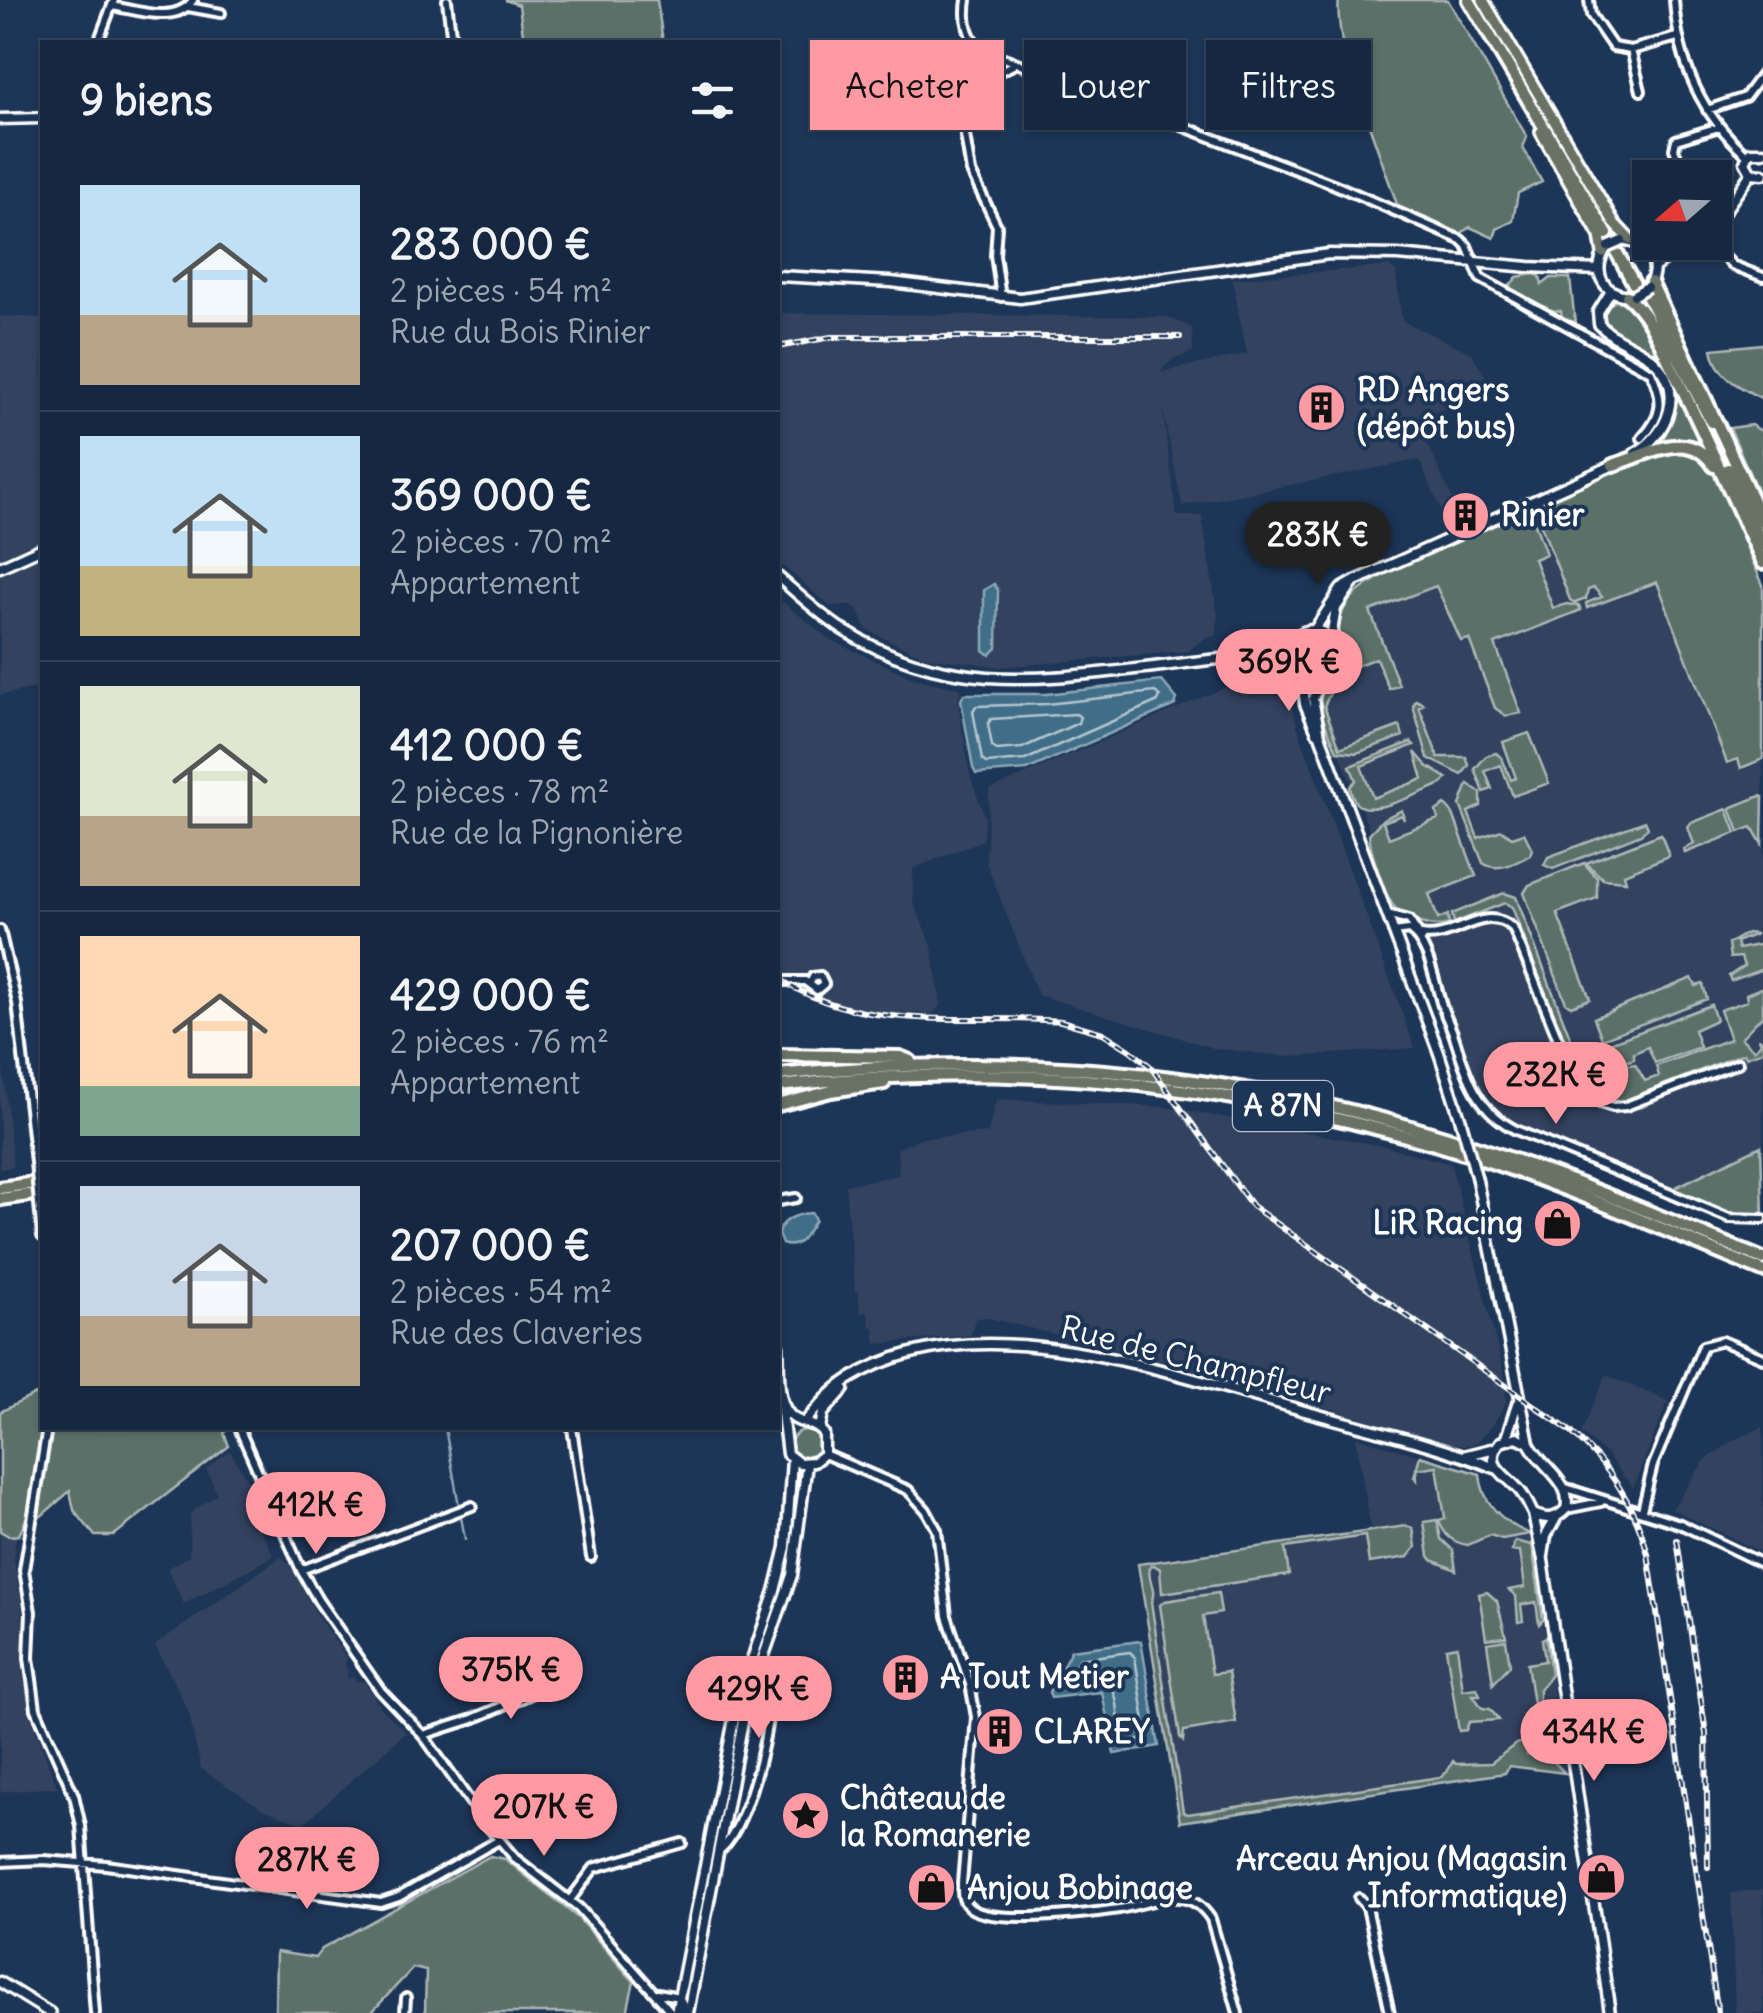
<!DOCTYPE html>
<html lang="fr">
<head>
<meta charset="utf-8">
<style>
	body { margin:0; font-family:Delius,sans-serif; background:#1f3048; color:#f1f3f6; height:100vh; display:flex; flex-direction:column; font-size:38px; white-space:nowrap }
	* { box-sizing:border-box; margin:0 }
	p { font-size:32px; color:#9ea6b1 }
	.icon { flex:none; width:55px; height:55px; fill:none; stroke:currentColor; stroke-width:2; stroke-linecap:round; stroke-linejoin:round }
	.map { position:relative; flex:1; overflow:hidden }
	.side { position:absolute; left:40px; top:40px; width:740px; height:1390px; display:flex; flex-direction:column; background:#162841; border-radius:0px; box-shadow:0 2px 8px #0004,0 0 0 2px #35445a }
	.side>* { flex:none }
	.top-card { position:absolute; left:810px; top:40px; width:802px; height:90px; display:flex; gap:20px }
	.needle { width:65px; rotate:250deg }
	.fabs { position:absolute; left:1632px; top:160px; display:grid; gap:20px }
	.fabs a { display:grid; place-items:center; width:100px; height:100px; border-radius:0px; background:#162841; box-shadow:0 2px 8px #0004,0 0 0 2px #35445a; font-size:50px }
	.price { position:absolute; translate:-50% -85px; padding:0 22px; border-radius:35px; background:#ff9aa2; color:#111; font-size:32px; line-height:65px; filter:drop-shadow(0 2px 5px #0008) }
	.price::after { content:''; position:absolute; left:50%; top:60px; width:30px; height:22px; margin-left:-15px; background:inherit; clip-path:polygon(0 0,100% 0,50% 100%) }
	.price.current { background:#222; color:#fff }
	ul { padding:0; list-style:none }
	li { display:flex; align-items:center; gap:30px; height:250px; padding:0 40px }
	li+li { border-top:2px solid #35445a }
	li span { display:grid; place-items:center; flex:none; width:280px; height:200px; border-radius:0px; color:#555 }
	li>.icon { margin-inline-start:auto }
	span .icon { width:120px; height:120px; fill:#fffc; stroke-width:1 }
	li b { font-size:42px }
	h2 { display:flex; justify-content:space-between; align-items:center; height:120px; padding:0 40px; font-size:42px }
	.chip { padding:0 35px; border-radius:0px; background:#162841; box-shadow:0 2px 8px #0004,0 0 0 2px #35445a; font-size:35px; line-height:90px }
	.chip.current { background:#ff9aa2; color:#111 }
	.map>svg:first-child { display:block }
</style>
</head>
<body>
<div class="map">
<svg width="1763" height="2013" viewBox="0 0 1763 2013">
	<rect width="100%" height="100%" fill="#1d3557"/>
	<filter id="ink" filterUnits="userSpaceOnUse"><feTurbulence type="fractalNoise" baseFrequency=".01" numOctaves="2"/><feDisplacementMap in="SourceGraphic" scale="20" xChannelSelector="R" yChannelSelector="G"/><feConvolveMatrix kernelMatrix="1 2 1 2 8 2 1 2 1" color-interpolation-filters="sRGB"/></filter>
	<g filter="url(#ink)">
		<path fill="#32435e" d="M1389 266 1396 272 1402 321 1472 353 1491 386 1418 421 1460 517 1447 523 1419 460 1182 506 1162 405 1177 516H1202L1218 617 1216 636 1205 638 1188 651 1002 667 925 657 867 630 858 610 850 605 830 606 778 562V313L1167 317 1192 328 1193 352 1172 360 1160 372 1247 354 1232 279Z
			M0 316 42 318V687L0 695Z
			M1646 462 1763 618V1222L1514 1124 1484 1102 1420 930 1393 893 1321 703 1337 670 1384 651 1369 610 1440 580Z
			M778 598 829 639 913 678 961 689 958 701 970 775 985 818 983 840 913 869V901L932 946 941 1005 933 1014 863 1011 829 1000 778 969Z
			M1285 679 1298 729 1415 1048 1289 1057 1213 1048 1038 995 986 862 989 790 1242 680Z
			M0 1038 13 1167 0 1169Z
			M996 1099 1165 1107 1384 1146 1451 1164 1504 1373 1506 1403 1493 1425 1476 1443 1463 1446 1443 1442 1194 1369 985 1317 975 1319 971 1335 876 1344 874 1327 870 1326 868 1312 860 1313 858 1292 855 1291 845 1185 899 1175 897 1149 920 1138 988 1133Z
			M1606 1375 1668 1401 1633 1488 1607 1455 1581 1433Z
			M1763 1427V1553L1672 1509 1705 1460 1734 1440Z
			M1356 1437 1480 1474 1483 1495 1508 1524 1531 1534 1565 1773 1509 1766 1505 1773 1180 1822 1138 1564 1371 1531Z
			M230 1451 248 1481 244 1486 251 1510 274 1556 184 1604 167 1568 189 1556 190 1513 217 1494 206 1469Z
			M17 1524 14 1559 22 1609 25 1681 34 1725 57 1787 0 1792V1526Z
			M281 1557 289 1563 316 1614 347 1658 345 1665 349 1672 346 1675 348 1679 353 1676 356 1681 365 1682 381 1708 406 1732 303 1824 263 1809 201 1769 188 1710 155 1645Z
			M1763 1889V2013H1735L1731 1893Z"/>
		<path fill="#5b6f6b" stroke="#adb7b5" stroke-width="2.5" d="M505 0H657L663 42H524L519 5Z
			M1339 0H1448L1527 137 1523 148 1542 182 1518 193 1513 221 1497 229 1494 238 1470 227 1460 234 1398 207 1368 122C1353 109 1335 21 1339 0Z
			M1534 274 1540 276 1542 285 1551 278H1570L1575 323 1562 318 1561 311C1543 311 1522 298 1509 287L1517 277Z
			M1616 301C1644 303 1653 340 1665 362L1662 363 1608 327 1604 313 1609 305Z
			M1763 344V399C1741 388 1716 377 1712 349Z
			M1676 387 1706 449 1685 441 1665 442 1664 437 1673 418Z
			M1751 425 1763 432V514L1759 504 1762 502 1730 428Z
			M1687 447 1709 461 1763 585V759L1741 768 1738 759 1727 763 1657 582 1587 608 1586 603 1602 597 1594 588 1588 590 1586 599 1575 603 1570 600 1534 507 1538 500 1671 449Z
			M1525 511 1531 513 1546 554 1534 559 1553 608 1567 604 1579 606 1581 610 1495 644 1521 713 1506 716 1495 708 1469 639 1461 641 1436 586 1370 611 1399 685 1389 689 1376 658 1340 672 1324 706 1340 748 1400 726 1403 736 1357 753 1337 751 1323 719 1319 694C1325 680 1341 671 1344 655 1347 634 1329 634 1347 604 1365 573 1488 528 1525 511Z
			M1297 653a16 16 0 1 1 32 0a16 16 0 1 1-32 0Z
			M1416 700 1424 704 1419 707 1438 757H1466L1469 765 1462 775 1428 758 1413 706Z
			M1529 733 1549 783 1513 796 1501 765 1485 771 1492 789 1484 792 1475 769 1486 756 1496 753 1502 758 1511 780 1516 778 1503 742Z
			M1411 742 1414 745 1361 766 1373 798 1423 779 1415 752 1427 766 1447 778 1442 784C1423 791 1369 819 1356 803 1354 801 1350 789 1350 787L1356 780 1350 766Z
			M1468 784 1481 793V806L1468 812 1478 838 1502 830 1512 837 1524 833 1532 849 1530 855C1516 863 1497 873 1483 863L1460 805Z
			M1760 796 1763 797 1762 844 1752 827 1739 832 1730 808Z
			M1445 805 1453 814 1476 876 1429 894 1438 919 1448 915 1449 924C1432 931 1401 918 1392 904 1383 890 1370 850 1369 834L1383 819 1402 810 1404 820 1402 815 1383 822 1389 838 1438 819 1436 811Z
			M1727 809 1736 833 1685 853 1684 849 1694 844 1688 828 1691 823Z
			M1645 821 1648 828 1641 834 1553 869 1544 865 1548 857Z
			M1661 834 1669 856 1624 874 1626 881 1603 879 1586 863Z
			M1584 863 1597 878V898L1557 913 1590 999 1571 1006 1566 1003 1524 893 1529 885Z
			M1504 893 1516 897 1577 1055 1587 1053 1616 1067 1635 1064 1645 1081 1659 1076 1656 1066 1730 1039 1720 1010 1747 1001 1746 994 1763 987V1015L1741 1038 1754 1050 1761 1043 1759 1038 1763 1042V1051L1746 1057 1744 1053 1623 1101C1598 1103 1586 1086 1574 1067L1512 907 1505 903 1454 923 1452 914Z
			M1747 933 1756 934 1736 942 1738 949 1763 944V969L1731 981 1729 976 1744 966 1741 957 1730 958 1728 944Z
			M1692 978 1696 986 1703 984 1707 999 1602 1039 1594 1018Z
			M1711 1005 1716 1020 1694 1030 1700 1047 1655 1063 1648 1047 1634 1053V1059L1619 1064 1597 1053 1599 1047Z
			M1761 1146 1763 1216 1732 1215 1670 1190Z
			M36 1394 42 1398C43 1436 36 1502 19 1535L9 1536 0 1531V1412Z
			M50 1428H229L224 1433 229 1446 113 1536H95L74 1510 70 1491 39 1518Z
			M791 1445a15 15 0 1 1 30 0a15 15 0 1 1-30 0Z
			M1420 1456 1480 1474C1482 1504 1504 1523 1530 1534L1502 1539 1490 1535 1468 1545C1452 1543 1443 1534 1439 1520L1445 1518 1437 1466 1416 1469 1417 1480 1414 1477Z
			M1437 1520 1441 1539 1453 1550 1456 1570 1432 1560 1429 1556 1424 1522Z
			M1406 1526 1413 1528 1416 1547 1408 1557 1369 1563 1365 1536 1285 1548 1289 1575 1162 1593 1160 1569 1154 1565 1150 1567C1146 1579 1158 1589 1151 1602L1183 1812 1188 1814 1440 1777 1447 1772 1453 1761 1456 1764 1491 1763 1516 1744 1527 1741V1755L1536 1754 1530 1740H1537L1536 1733 1541 1732 1549 1757 1565 1773 1509 1766 1505 1773 1180 1822 1138 1564Z
			M1515 1541 1532 1545 1543 1620 1539 1624 1536 1602 1521 1605 1523 1621 1518 1622 1516 1596 1509 1590 1525 1587 1520 1551H1512Z
			M1487 1592 1497 1601 1506 1637 1486 1639 1479 1594Z
			M1218 1593 1221 1613 1203 1616 1212 1674 1228 1672 1236 1722 1184 1731 1183 1741 1180 1737 1160 1605 1165 1601Z
			M1546 1637 1551 1675 1539 1689V1714L1535 1717 1527 1664 1545 1661 1542 1639Z
			M1506 1640 1510 1665 1493 1684 1487 1643Z
			M1457 1646 1463 1690 1477 1688 1480 1695H1473L1482 1708 1490 1709 1499 1720 1469 1722 1466 1730 1459 1731 1446 1648Z
			M490 1856 505 1859 578 1918 627 1974 634 1981 627 2013H425L426 1971 413 1968 371 2013H275L276 1952 315 1958 322 1949Z"/>
		<path fill="#416d87" stroke="#8da7b7" stroke-width="2.5" d="M994 584 998 590 997 648 990 655 984 650V590Z
			M1162 681 1177 699 1175 705 1027 770 976 774 973 768 961 700 964 694H1046Z
			M812 1213 815 1220C806 1233 800 1251 782 1244L778 1234C782 1218 797 1214 812 1213Z
			M1141 1641 1159 1746 1114 1754 1102 1692 1051 1698 1049 1692 1071 1650Z"/>
		<g fill="none" stroke-linecap="round" stroke-linejoin="round">
			<path stroke="#b3c5cf" stroke-width="2.5" d="M1155 692 1160 696 1158 701 1025 760 986 763 982 760 973 711 976 706 1047 704Z
				M1076 714 1080 717 1078 723 1022 748 996 750 992 746 988 724 991 719Z
				M1130 1652 1135 1657 1147 1735 1144 1739 1126 1742 1121 1738C1114 1696 1125 1677 1074 1684L1069 1679 1079 1659Z"/>
			<path stroke="#8da7b7" stroke-width="2.5" d="M445 1428 465 1539"/>
			<path stroke="#344968" stroke-width="10" stroke-dasharray="10 5" stroke-linecap="butt" d="M1612 232 1623 251"/>
			<defs>
				<path id="street" d="M447 0 452 42
					M967 0C964 19 967 39 983 50L1333 184 1461 240 1467 246 1480 278 1651 372C1664 400 1663 416 1642 438
					M1589 0 1591 15 1613 47 1631 50 1677 37
					M1674 0C1678 62 1700 114 1747 155
					M112 6C137 10 176 25 193 0
					M188 7 221 13
					M98 42 114 0
					M1631 50 1641 91
					M1707 110 1745 97 1763 73
					M1686 178 1674 149 1676 140 1719 127
					M1711 242 1732 265 1763 277
					M1001 297 995 255 997 226 971 172 964 129 971 85 1013 65
					M1387 914 1409 920 1422 939
					M0 930 17 1003 35 1162
					M1393 932 1409 930C1428 943 1434 978 1440 999 1443 1012 1450 1024 1454 1036 1467 1076 1476 1110 1516 1130L1729 1218 1763 1219
					M1421 935C1454 942 1482 902 1513 928L1571 1071 1600 1103 1613 1107 1626 1106 1738 1063
					M778 981H805L817 990 824 984 820 976 813 977 810 983
					M778 1201 796 1198
					M40 1214 42 1236
					M47 1428 24 1570 31 1612 29 1658 36 1709 74 1795 81 1826 95 2013
					M239 1428 301 1570 318 1600 381 1691 423 1735 483 1820 515 1858 579 1908 672 2013
					M572 1428 591 1557
					M824 1454 908 1490 926 1510 937 1530 947 1616 970 1684 976 1717 962 1883C962 1891 961 1899 967 1905 984 1927 1092 1913 1119 1909 1138 1906 1161 1896 1180 1898 1194 1899 1203 1907 1211 1919L1238 2013
					M1566 1488 1680 1524 1763 1564
					M1566 1509 1601 1502
					M1642 1510 1653 1465 1703 1346 1722 1341 1763 1358
					M301 1570 472 1506
					M423 1735 470 1720 538 1691 532 1671
					M718 1851C745 1837 774 1720 769 1689 768 1681 764 1673 762 1666
					M0 1862 44 1860 106 1865 381 1903 399 1897 499 1840
					M1359 1898 1367 1907 1390 2013
					M570 1900 594 1868 682 1843
					M658 1993 679 1997 683 2004 682 2013
					M405 2013 406 1998"/>
				<path id="secondary" d="M0 119 42 118
					M1763 152H1750L1745 162 1751 173 1763 174
					M1715 225 1751 173
					M1626 241C1649 244 1660 262 1650 284
					M1646 248 1666 249 1684 242
					M1605 250C1592 273 1603 294 1629 296
					M1655 267C1668 254 1684 259 1702 242
					M778 276 891 282 1020 298 1329 254 1398 255 1529 267 1599 270
					M1611 291 1598 312 1599 324C1614 341 1636 346 1653 360 1686 390 1668 435 1635 453
					M0 567 42 548
					M778 577C799 595 820 615 843 630 950 696 1045 679 1162 666 1204 661 1250 652 1292 662
					M1315 629 1341 589 1355 581 1618 463
					M1290 653a23 23 0 1 1 46 0a23 23 0 1 1-46 0Z
					M1331 638 1336 608 1353 583
					M1253 655 1290 647
					M1302 674 1305 704 1317 732
					M1323 675 1313 699 1320 735 1439 1053 1461 1121
					M1477 1180 1529 1443C1540 1467 1573 1481 1566 1509 1556 1520 1546 1520 1533 1514 1529 1506 1526 1498 1520 1491 1506 1474 1482 1465 1500 1442L1517 1437 1529 1443
					M778 1346C780 1367 775 1408 795 1419 807 1426 815 1422 824 1434V1454L814 1462 799 1463 787 1454 778 1381
					M805 1422C818 1407 831 1391 848 1380 970 1301 1164 1371 1291 1407 1358 1427 1430 1442 1495 1468
					M820 1428 823 1413 844 1389
					M1506 1438 1517 1404
					M1463 1456 1495 1448
					M1533 1514 1543 1560 1610 2013
					M1543 1556 1546 1536 1556 1518
					M0 1982 50 2013
					M676 2013 737 1704 775 1591 786 1547 792 1459
					M688 2013 745 1710 792 1575 807 1464"/>
				<path id="primary" d="M1483 0 1615 224 1630 240
					M1541 132 1600 236 1603 253"/>
				<path id="highway" d="M1469 0 1607 234
					M1617 253 1634 284
					M1651 282 1763 522
					M1627 296C1649 314 1660 343 1672 368 1704 432 1733 498 1763 563
					M1647 296 1711 422
					M1613 465C1650 454 1688 427 1714 466
					M1728 469 1763 546
					M778 1055 900 1057 910 1061
					M778 1075C1005 1051 1225 1069 1445 1137 1553 1170 1658 1216 1763 1259
					M778 1086C1001 1060 1222 1082 1438 1145 1549 1178 1656 1227 1763 1271
					M778 1105 831 1091 884 1083
					M0 1188 42 1182
					M0 1199 42 1193"/>
			</defs>
			<use href="#street" stroke="#fff" stroke-width="14"/>
			<use href="#secondary" stroke="#fff" stroke-width="15"/>
			<use href="#primary" stroke="#fff" stroke-width="16"/>
			<use href="#highway" stroke="#fff" stroke-width="18"/>
			<use href="#street" stroke="#1d3557" stroke-width="6"/>
			<use href="#secondary" stroke="#1d3557" stroke-width="8"/>
			<use href="#primary" stroke="#6b7165" stroke-width="9"/>
			<use href="#highway" stroke="#6b7165" stroke-width="10"/>
			<defs>
				<path id="rail" d="M778 347 831 337H1180
					M778 978C864 1035 963 1013 1061 1021L1103 1033 1130 1050 1150 1066 1252 1206 1570 1431C1610 1466 1634 1503 1648 1554L1718 2013
					M1677 1540 1706 1734 1708 1867"/>
			</defs>
			<use href="#rail" stroke="#fff" stroke-width="6"/>
			<use href="#rail" stroke="#1d3557" stroke-width="2.5" stroke-dasharray="8" stroke-linecap="butt"/>
			<defs>
				<path id="street-bridge" d="M35 1162 40 1214"/>
				<path id="secondary-bridge" d="M1608 247 1622 241
					M1634 295 1647 287
					M1461 1121 1477 1180"/>
			</defs>
			<use href="#street-bridge" stroke="#fff" stroke-width="14" stroke-linecap="butt"/>
			<use href="#secondary-bridge" stroke="#fff" stroke-width="15" stroke-linecap="butt"/>
			<use href="#street-bridge" stroke="#1d3557" stroke-width="6"/>
			<use href="#secondary-bridge" stroke="#1d3557" stroke-width="8"/>
		</g>
	</g>
	<defs>
		<symbol id="building-disc" viewBox="-11 -11 22 22"><circle r="9.5" fill="#ff9aa2" stroke="#1d3557"/><path d="M-4-6H4V6H1V3H-1V6H-4ZM-2.5-4.3h1.7v1.8h-1.7ZM.8-4.3h1.7v1.8H.8ZM-2.5-1h1.7V.8h-1.7ZM.8-1h1.7V.8H.8Z" fill="#111"/></symbol>
		<symbol id="shop-disc" viewBox="-11 -11 22 22"><circle r="9.5" fill="#ff9aa2" stroke="#1d3557"/><path d="M-5-2.5h2.3a2.7 3.5 0 0 1 5.4 0H5L5.5 6h-11ZM-1.5-2.5h3a1.5 2.3 0 0 0-3 0Z" fill="#111"/></symbol>
		<symbol id="sight-disc" viewBox="-11 -11 22 22"><circle r="9.5" fill="#ff9aa2" stroke="#1d3557"/><path d="M0-6L1.8-2.2L6-1.7L2.9 1.2L3.7 5.4L0 3.3L-3.7 5.4L-2.9 1.2L-6-1.7L-1.8-2.2Z" fill="#111"/></symbol>
	</defs>
	<g fill-rule="evenodd">
		<use href="#building-disc" x="1294" y="380" width="55" height="55"/>
		<use href="#building-disc" x="1438" y="488" width="55" height="55"/>
		<use href="#shop-disc" x="1530" y="1196" width="55" height="55"/>
		<use href="#building-disc" x="878" y="1650" width="55" height="55"/>
		<use href="#building-disc" x="972" y="1704" width="55" height="55"/>
		<use href="#sight-disc" x="778" y="1788" width="55" height="55"/>
		<use href="#shop-disc" x="1574" y="1850" width="55" height="55"/>
		<use href="#shop-disc" x="904" y="1860" width="55" height="55"/>
	</g>
	<g text-anchor="middle" stroke-width="8" stroke-linejoin="round" paint-order="stroke">
		<rect fill="#1d3557" stroke="#bbc2cd" stroke-width="2.5" x="1233" y="1081" width="100" height="50" rx="8"/>
		<g font-size="30" font-weight="bold" fill="#fff">
			<text x="1283" y="1116">A 87N</text>
		</g>
		<g font-size="32" font-weight="bold" fill="#fff" stroke="#1d3557" text-anchor="start">
			<text x="1357" y="401">RD Angers<tspan x="1357" dy="37">(dépôt bus)</tspan></text>
			<text x="1501" y="526">Rinier</text>
			<text x="1523" y="1234" text-anchor="end">LiR Racing</text>
			<text x="940" y="1688">A Tout Metier</text>
			<text x="1034" y="1743">CLAREY</text>
			<text x="840" y="1809">Château de<tspan x="840" dy="37">la Romanerie</tspan></text>
			<text x="1567" y="1870" text-anchor="end">Arceau Anjou (Magasin<tspan x="1567" dy="37">Informatique)</tspan></text>
			<text x="967" y="1899">Anjou Bobinage</text>
		</g>
		<g font-size="32" fill="#fff" stroke="#1d3557">
			<text transform="translate(1196 1360) rotate(14)" y="11">Rue de Champfleur</text>
		</g>
	</g>
</svg>
<div class="fabs">
<a><svg class="needle" viewBox="-14 -14 28 28"><path d="M0-13l5 13h-10z" fill="#e53935"/><path d="M0 13l5-13h-10z" fill="#9ea6b1"/></svg></a>
</div>
<b class="price current" style="left:1318px;top:587px">283K €</b>
<b class="price" style="left:1289px;top:714px">369K €</b>
<b class="price" style="left:1556px;top:1127px">232K €</b>
<b class="price" style="left:316px;top:1557px">412K €</b>
<b class="price" style="left:511px;top:1722px">375K €</b>
<b class="price" style="left:759px;top:1741px">429K €</b>
<b class="price" style="left:1594px;top:1784px">434K €</b>
<b class="price" style="left:544px;top:1859px">207K €</b>
<b class="price" style="left:307px;top:1912px">287K €</b>
<div class="top-card">
<a class="chip current">Acheter</a>
<a class="chip">Louer</a>
<a class="chip">Filtres</a>
</div>
<section class="side">
<h2>9 biens<svg class="icon" aria-label="filters" viewBox="0 0 24 24"><path d="M4 7h16M4 17h16"/><circle cx="9" cy="7" r="2"/><circle cx="15" cy="17" r="2"/></svg></h2>
<ul>
<li><span style="background:linear-gradient(#bfe0f5 65%,#b9a48a 0)"><svg class="icon" aria-label="home" viewBox="0 0 24 24"><path d="M3 11l9-7 9 7M6 9v11h12V9"/></svg></span><div><b>283 000 €</b><p>2 pièces · 54 m²</p><p>Rue du Bois Rinier</p></div></li>
<li><span style="background:linear-gradient(#bfe0f5 65%,#c2b280 0)"><svg class="icon" aria-label="home" viewBox="0 0 24 24"><path d="M3 11l9-7 9 7M6 9v11h12V9"/></svg></span><div><b>369 000 €</b><p>2 pièces · 70 m²</p><p>Appartement</p></div></li>
<li><span style="background:linear-gradient(#dfe7d0 65%,#b9a48a 0)"><svg class="icon" aria-label="home" viewBox="0 0 24 24"><path d="M3 11l9-7 9 7M6 9v11h12V9"/></svg></span><div><b>412 000 €</b><p>2 pièces · 78 m²</p><p>Rue de la Pignonière</p></div></li>
<li><span style="background:linear-gradient(#ffd9b3 75%,#7fa58c 0)"><svg class="icon" aria-label="home" viewBox="0 0 24 24"><path d="M3 11l9-7 9 7M6 9v11h12V9"/></svg></span><div><b>429 000 €</b><p>2 pièces · 76 m²</p><p>Appartement</p></div></li>
<li><span style="background:linear-gradient(#c9d6e8 65%,#b9a48a 0)"><svg class="icon" aria-label="home" viewBox="0 0 24 24"><path d="M3 11l9-7 9 7M6 9v11h12V9"/></svg></span><div><b>207 000 €</b><p>2 pièces · 54 m²</p><p>Rue des Claveries</p></div></li>
</ul>
</section>
</div>
</body>
</html>
